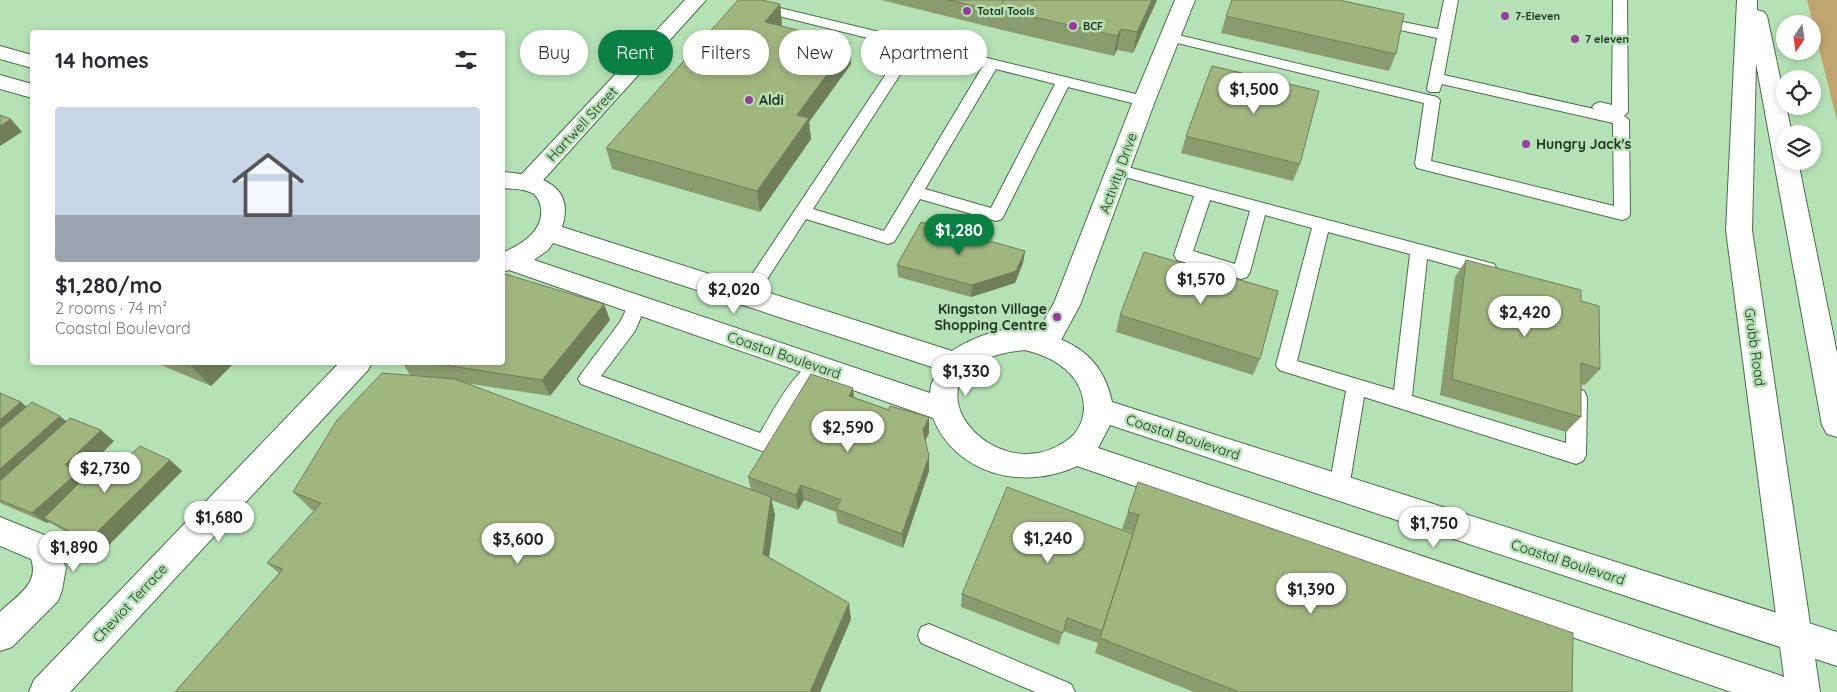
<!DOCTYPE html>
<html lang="en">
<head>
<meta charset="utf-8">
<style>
	body { margin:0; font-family:Quicksand,sans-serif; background:#f2f2f3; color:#2b2b33; height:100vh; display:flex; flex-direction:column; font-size:19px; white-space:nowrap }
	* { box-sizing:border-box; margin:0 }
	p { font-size:16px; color:#7c7c81 }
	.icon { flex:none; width:28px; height:28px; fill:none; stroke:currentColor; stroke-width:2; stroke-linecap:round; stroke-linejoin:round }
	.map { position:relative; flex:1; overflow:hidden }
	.drawer { position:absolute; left:30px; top:30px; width:475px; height:335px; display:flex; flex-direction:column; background:#fff; border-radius:5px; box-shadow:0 2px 8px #0003 }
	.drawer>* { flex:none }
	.hud { position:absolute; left:520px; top:30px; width:475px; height:45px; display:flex; gap:10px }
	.needle { width:32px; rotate:193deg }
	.fabs { position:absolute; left:1776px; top:15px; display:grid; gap:10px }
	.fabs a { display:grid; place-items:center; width:45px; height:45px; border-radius:50%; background:#fff; box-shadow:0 2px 8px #0003; font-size:25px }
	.price { position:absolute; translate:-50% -42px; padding:0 11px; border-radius:18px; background:#fff; color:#222; font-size:16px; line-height:32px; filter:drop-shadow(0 1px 2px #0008) }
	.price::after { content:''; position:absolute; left:50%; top:30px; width:15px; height:11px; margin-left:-8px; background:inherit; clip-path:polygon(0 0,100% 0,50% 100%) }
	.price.on { background:#0b8043; color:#fff }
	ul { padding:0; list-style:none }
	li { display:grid; align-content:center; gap:10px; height:265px; padding:0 25px }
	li+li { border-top:1px solid #e1e1e2 }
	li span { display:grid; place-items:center; height:155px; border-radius:5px; color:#555 }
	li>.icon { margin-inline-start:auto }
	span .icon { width:90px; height:90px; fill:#fffc; stroke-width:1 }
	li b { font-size:21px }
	h2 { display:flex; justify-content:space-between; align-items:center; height:60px; padding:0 25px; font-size:21px }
	.pill { padding:0 18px; border-radius:22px; background:#fff; box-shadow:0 2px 8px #0003; font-size:18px; line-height:45px }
	.pill.on { background:#0b8043; color:#fff }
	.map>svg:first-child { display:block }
</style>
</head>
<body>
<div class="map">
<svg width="1837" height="692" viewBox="0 0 1837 692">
	<rect width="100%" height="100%" fill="#b5e2b4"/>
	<path fill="#c0a56e" d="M1807 0H1837V121Z"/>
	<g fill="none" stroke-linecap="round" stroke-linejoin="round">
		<defs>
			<path id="service" d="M1444 0H1458L1444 75 1594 109 1592 107 1595 104 1600 102 1612 105 1613 0H1627L1628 112 1624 116 1629 120 1630 214 1628 218 1622 220 1417 168 1415 164 1424 103 1165 40 1163 37 1165 34 1170 33 1437 97 1440 100 1431 161 1614 206 1613 123 1442 84 1439 92H1429L1427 89 1437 38 1373 24 1371 21 1378 17 1438 29Z
				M780 8 1144 96 1149 98 1152 101 1149 104 1144 106 1068 87 1002 219 996 221 920 199 894 242 888 244 806 219 753 301 747 303 741 301 738 296 741 291 904 47 775 15 773 12ZM916 50 983 66 884 231 813 209ZM996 69 1055 84 991 208 925 189Z
				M1120 165 1494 264 1497 269 1494 274 1488 276 1427 259 1412 396 1566 443 1567 397 1570 391 1577 389 1584 391 1587 397 1586 455 1583 461 1576 464 1364 397 1349 488 1346 494 1339 497 1332 494 1329 488 1346 391 1279 370 1276 365 1312 228 1265 215 1250 272 1247 277 1241 279 1177 260 1174 255 1194 196 1114 174 1112 170 1114 166ZM1210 200 1250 211 1235 264 1193 251ZM1328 232 1410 254 1394 390 1297 361Z
				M637 298 643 300 646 305 635 331 601 376 760 433C772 414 801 353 827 362L830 367 827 372 807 391 772 449 765 452 581 384 578 379 581 374 620 322 631 300Z
				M929 624 1071 684 1075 692H1035L921 643 918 635 921 627Z"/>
			<path id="minor" d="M685 0H706L536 188 528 190 520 188 516 182 520 176Z
				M1175 0H1195L1155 101 1080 305 1055 351 1045 354 1035 351 1031 343 1054 303 1133 101Z
				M340 362H372L368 370 70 692H29L34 680Z
				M0 517 54 539 66 568 62 590 58 601 12 647 0 651V612C16 596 40 584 31 559L0 546Z"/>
			<path id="tertiary" d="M0 46 32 55V68L0 59Z
				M0 75 32 84V98L0 89Z
				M502 172C537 174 576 183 562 227L952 351C971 338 1001 327 1025 328 1032 329 1040 332 1047 334 1083 346 1104 364 1112 402L1837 632V666L1110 425 1098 448 1779 675 1791 680 1796 692H1731L1077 466C1024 491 956 475 933 418L509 270 502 272V253C521 245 544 231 541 208 540 202 538 198 534 194 524 188 513 189 502 188ZM553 243 938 369 931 385 930 393 534 260 548 250ZM1025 350C1055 357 1084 375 1084 409 1083 422 1077 434 1066 441 989 495 888 363 1025 350Z"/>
			<path id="secondary" d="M1737 0H1757V10L1764 12 1767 16 1792 134H1785V161H1798L1837 353V437L1827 434 1822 425 1756 63 1752 230 1820 692H1786L1726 230Z"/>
		</defs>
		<use href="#service" stroke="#477048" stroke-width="2"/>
		<use href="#minor" stroke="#477048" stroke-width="2"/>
		<use href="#tertiary" stroke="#477048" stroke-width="2"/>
		<use href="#secondary" stroke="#477048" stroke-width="2"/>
		<use href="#service" fill="#fff" fill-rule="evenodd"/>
		<use href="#minor" fill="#fff" fill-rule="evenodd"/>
		<use href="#tertiary" fill="#fff" fill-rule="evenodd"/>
		<use href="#secondary" fill="#fff" fill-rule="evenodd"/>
	</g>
	<path fill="#8a9c6d" d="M881 0H1157L1133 53 1117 50 1114 56 998 29Z
		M780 4 782 25V26L851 64 809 122 811 139 760 212 612 169 606 148Z
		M1226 16 1396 54 1389 71 1221 33Z
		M1186 136 1300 164 1293 181 1181 153Z
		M1025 251 1023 263 1015 283 971 297 898 277 897 265Z
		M1466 260 1600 369 1585 385 1581 384V417L1566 432 1440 395 1455 277Z
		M604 304 610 320 550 396 465 383 751 490 748 477 853 388 854 397 889 410 929 417V433L925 440 929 456V471L903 548 838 523 836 512 804 500 798 510 771 500 775 515 769 557 851 619 820 692H175L279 573 267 563 314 511 311 509 293 492 420 376 410 375 402 362H502Z
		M1120 315 1260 359 1253 375 1116 332Z
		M154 362H235L211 386Z
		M0 393 21 402 26 407 66 421 114 441 81 474 85 477 101 481 170 460 182 471 103 551 59 528 49 522 47 523 0 503Z
		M1138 482 1572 692H1194L1095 653 1098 643 1063 631 1059 645 961 607 962 594 1132 534 1133 533 1122 529Z"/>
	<path fill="#717f59" d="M1152 0H1157L1133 53 1137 32Z
		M780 4 782 25 768 43 765 22Z
		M1121 29 1117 50 1114 56 1117 36Z
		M850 43 851 64 809 122 811 139 760 212 757 191 797 115Z
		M11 119 22 132 0 146V126Z
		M1025 251 1023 263 1015 283 971 297 972 285Z
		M604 304 610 320 550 396 542 380Z
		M197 362H235L211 386 192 367Z
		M853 388 854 404 849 396Z
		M21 402 35 414 0 444V420Z
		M60 416 73 427 0 493V469Z
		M929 417V433L923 446V430Z
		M101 430 114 441 81 474 92 483 44 518 49 522 47 523 32 513 65 465Z
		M929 456V471L903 548 902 534Z
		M170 460 182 471 103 551 88 541Z
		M801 485 804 500 798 510 796 495Z
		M771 497 775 515 767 570 763 554Z
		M849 603 851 619 820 692H810Z"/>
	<path fill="#a1b57f" stroke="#717f59" d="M738 0H762L780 4 765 22 850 43 797 115 809 118 757 191 606 148Z
		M949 0H1004L999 9V12Z
		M1004 0H1152L1137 32 1121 29 1117 36 999 9Z
		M1232 0H1339L1404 14 1396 54 1226 16Z
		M1212 66 1319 91 1300 164 1186 136Z
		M0 115 11 119 0 126Z
		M921 222 1025 251 1016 271 972 285 897 265Z
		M1144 252 1278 291 1260 359 1120 315Z
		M1466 260 1581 290V301L1599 306 1600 369 1581 363V417L1452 379Z
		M502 273 604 304 542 380 425 362H502Z
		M182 362H197L192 367Z
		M382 373 455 379 771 497 763 554 849 603 810 692H175L283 569 267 563 321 503 293 492 337 420Z
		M811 374 853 388 849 396 889 410 890 406 929 417 923 430 929 456 902 534 836 509 841 500 801 485 796 495 748 477Z
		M0 393 21 402 0 420Z
		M32 402 60 416 0 469V429Z
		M70 418 101 430 65 465 78 472 32 513 0 500V481Z
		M140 446 170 460 88 541 44 518 87 475 101 481Z
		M1138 482 1573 633 1572 692H1239L1100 638 1139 515 1128 512Z
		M1007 487 1133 534 1102 631 1067 618 1063 633 962 594Z"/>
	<g fill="#9a39a1" stroke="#b5e2b4" stroke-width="2">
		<circle cx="967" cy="11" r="5"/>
		<circle cx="1505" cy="16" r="5"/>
		<circle cx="1073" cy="26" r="5"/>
		<circle cx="1575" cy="39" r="5"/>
		<circle cx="749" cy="100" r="5"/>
		<circle cx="1526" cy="144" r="5"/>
		<circle cx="1057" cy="317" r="5"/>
	</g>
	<g text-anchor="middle" stroke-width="5" stroke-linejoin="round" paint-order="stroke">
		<g font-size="11" font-weight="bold" fill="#243624" stroke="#b5e2b4" text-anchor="start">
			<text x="977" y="15">Total Tools</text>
			<text x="1515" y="20">7-Eleven</text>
			<text x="1083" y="30">BCF</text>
			<text x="1585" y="43">7 eleven</text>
		</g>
		<g font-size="14" font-weight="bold" fill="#243624" stroke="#b5e2b4" text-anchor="start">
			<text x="759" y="105">Aldi</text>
			<text x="1536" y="149">Hungry Jack's</text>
			<text x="1047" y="314" text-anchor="end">Kingston Village<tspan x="1047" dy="16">Shopping Centre</tspan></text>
		</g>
		<g font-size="14" fill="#243624" stroke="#b5e2b4">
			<text transform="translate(582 124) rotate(-47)" y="5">Hartwell Street</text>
			<text transform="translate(1118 173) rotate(-70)" y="5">Activity Drive</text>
			<text transform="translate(1755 347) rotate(82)" y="5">Grubb Road</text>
			<text transform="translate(784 355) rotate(19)" y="5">Coastal Boulevard</text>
			<text transform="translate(1183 437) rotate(18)" y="5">Coastal Boulevard</text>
			<text transform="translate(1568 562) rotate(18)" y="5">Coastal Boulevard</text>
			<text transform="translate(130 603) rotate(-47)" y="5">Cheviot Terrace</text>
		</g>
	</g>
</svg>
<div class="fabs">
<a><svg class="needle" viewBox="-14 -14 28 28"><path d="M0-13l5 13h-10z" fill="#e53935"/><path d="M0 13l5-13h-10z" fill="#7c7c81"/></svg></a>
<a><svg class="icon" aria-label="locate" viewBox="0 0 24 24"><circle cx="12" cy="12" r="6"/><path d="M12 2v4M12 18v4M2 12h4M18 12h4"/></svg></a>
<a><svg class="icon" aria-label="layers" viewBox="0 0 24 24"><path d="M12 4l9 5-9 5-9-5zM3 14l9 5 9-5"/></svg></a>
</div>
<b class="price" style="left:1254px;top:115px">$1,500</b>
<b class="price on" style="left:959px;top:256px">$1,280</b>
<b class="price" style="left:1201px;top:305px">$1,570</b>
<b class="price" style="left:734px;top:315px">$2,020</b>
<b class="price" style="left:1525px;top:338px">$2,420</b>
<b class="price" style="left:966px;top:397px">$1,330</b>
<b class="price" style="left:848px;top:453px">$2,590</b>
<b class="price" style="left:105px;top:494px">$2,730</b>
<b class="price" style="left:219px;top:543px">$1,680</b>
<b class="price" style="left:1434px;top:549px">$1,750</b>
<b class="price" style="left:1048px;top:564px">$1,240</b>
<b class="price" style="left:518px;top:565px">$3,600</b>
<b class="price" style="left:74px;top:573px">$1,890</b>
<b class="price" style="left:1311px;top:615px">$1,390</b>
<div class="hud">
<a class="pill">Buy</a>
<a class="pill on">Rent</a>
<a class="pill">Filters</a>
<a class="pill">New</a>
<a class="pill">Apartment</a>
</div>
<section class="drawer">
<h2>14 homes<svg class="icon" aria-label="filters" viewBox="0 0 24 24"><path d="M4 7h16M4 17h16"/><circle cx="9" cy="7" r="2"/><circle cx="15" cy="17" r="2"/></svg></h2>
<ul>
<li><span style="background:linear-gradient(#c9d6e8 70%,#9aa5b1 0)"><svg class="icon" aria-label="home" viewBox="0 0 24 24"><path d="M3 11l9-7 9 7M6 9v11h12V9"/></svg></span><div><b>$1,280/mo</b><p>2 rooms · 74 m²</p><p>Coastal Boulevard</p></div></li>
</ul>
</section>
</div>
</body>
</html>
